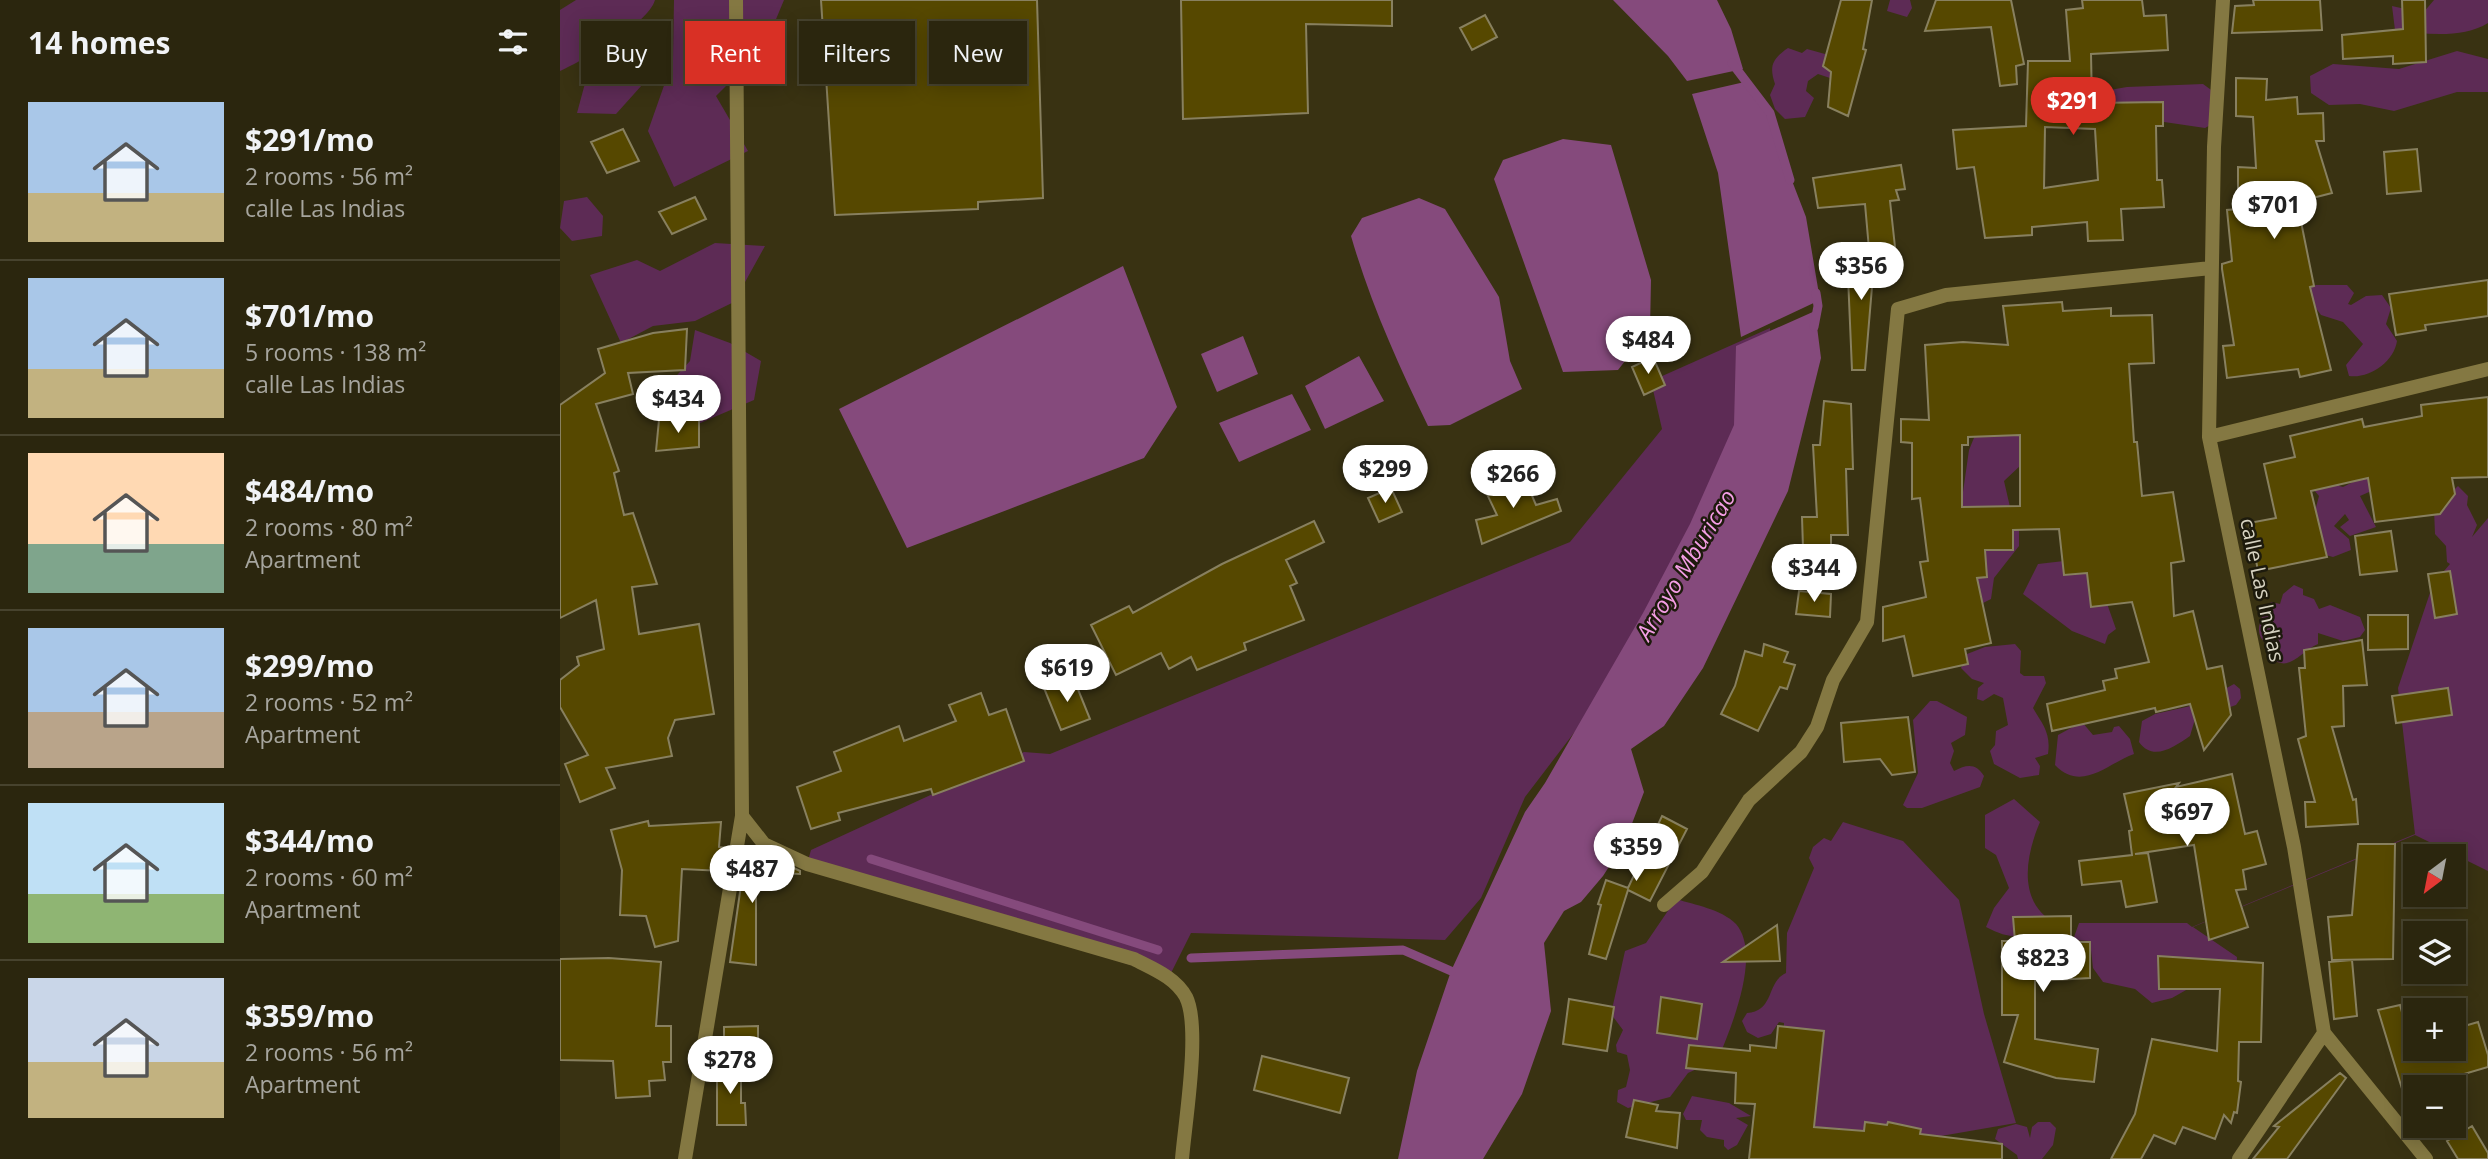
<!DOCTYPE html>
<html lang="en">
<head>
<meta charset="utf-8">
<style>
	body { margin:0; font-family:"Open Sans",sans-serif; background:#37321c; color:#f1f3f6; height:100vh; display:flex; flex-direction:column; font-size:26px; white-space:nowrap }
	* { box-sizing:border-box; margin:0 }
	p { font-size:23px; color:#a6a59e }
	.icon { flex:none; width:38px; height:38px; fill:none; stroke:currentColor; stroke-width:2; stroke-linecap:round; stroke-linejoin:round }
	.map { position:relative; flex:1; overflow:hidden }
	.side { display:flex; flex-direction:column; background:#2b260e; width:560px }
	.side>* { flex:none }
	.banner { position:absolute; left:21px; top:21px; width:665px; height:63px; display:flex; gap:14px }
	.needle { width:46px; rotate:212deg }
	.tools { position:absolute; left:1843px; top:844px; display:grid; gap:14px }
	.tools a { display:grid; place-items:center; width:63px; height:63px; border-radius:0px; background:#2b260e; box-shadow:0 4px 18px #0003,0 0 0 2px #47432e; font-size:35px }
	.price { position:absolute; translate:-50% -60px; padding:0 16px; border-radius:24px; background:#fff; color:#222; font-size:23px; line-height:46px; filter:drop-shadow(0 2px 4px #0008) }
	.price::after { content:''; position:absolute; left:50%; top:42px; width:21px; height:16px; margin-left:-10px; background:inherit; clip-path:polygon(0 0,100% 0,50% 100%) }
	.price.active { background:#d93025; color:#fff }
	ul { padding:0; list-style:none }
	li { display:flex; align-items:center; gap:21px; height:175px; padding:0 28px }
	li+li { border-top:2px solid #47432e }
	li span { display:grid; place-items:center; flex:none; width:196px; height:140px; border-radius:0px; color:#555 }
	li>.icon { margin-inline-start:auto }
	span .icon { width:84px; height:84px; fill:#fffc; stroke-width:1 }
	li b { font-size:30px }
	h2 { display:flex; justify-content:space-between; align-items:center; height:84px; padding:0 28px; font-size:30px }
	.tag { padding:0 24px; border-radius:0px; background:#2b260e; box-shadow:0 4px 18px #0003,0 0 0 2px #47432e; font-size:24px; line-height:63px }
	.tag.active { background:#d93025; color:#fff }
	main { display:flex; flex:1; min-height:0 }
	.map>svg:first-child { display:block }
</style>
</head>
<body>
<main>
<section class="side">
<h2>14 homes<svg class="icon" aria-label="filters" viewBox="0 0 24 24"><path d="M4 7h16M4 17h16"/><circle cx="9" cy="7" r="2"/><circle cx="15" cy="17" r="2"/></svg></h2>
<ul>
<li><span style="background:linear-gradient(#a9c7e8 65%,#c2b280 0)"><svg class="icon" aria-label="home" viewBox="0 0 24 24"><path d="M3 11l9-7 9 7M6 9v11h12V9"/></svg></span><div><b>$291/mo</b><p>2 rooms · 56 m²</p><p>calle Las Indias</p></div></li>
<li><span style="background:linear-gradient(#a9c7e8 65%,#c2b280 0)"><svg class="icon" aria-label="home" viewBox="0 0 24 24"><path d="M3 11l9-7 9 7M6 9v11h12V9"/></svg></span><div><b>$701/mo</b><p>5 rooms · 138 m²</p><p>calle Las Indias</p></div></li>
<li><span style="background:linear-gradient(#ffd9b3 65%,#7fa58c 0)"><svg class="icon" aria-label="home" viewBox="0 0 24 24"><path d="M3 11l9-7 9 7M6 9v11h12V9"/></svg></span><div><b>$484/mo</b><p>2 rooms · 80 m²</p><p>Apartment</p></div></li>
<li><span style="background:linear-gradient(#a9c7e8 60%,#b9a48a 0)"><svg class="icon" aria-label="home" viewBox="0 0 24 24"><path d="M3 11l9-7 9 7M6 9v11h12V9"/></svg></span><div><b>$299/mo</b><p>2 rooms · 52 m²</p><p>Apartment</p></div></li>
<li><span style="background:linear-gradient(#bfe0f5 65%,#8fb573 0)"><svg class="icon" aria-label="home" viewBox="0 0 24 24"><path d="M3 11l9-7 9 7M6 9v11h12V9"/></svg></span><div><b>$344/mo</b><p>2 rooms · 60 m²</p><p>Apartment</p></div></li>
<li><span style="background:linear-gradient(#c9d6e8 60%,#c2b280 0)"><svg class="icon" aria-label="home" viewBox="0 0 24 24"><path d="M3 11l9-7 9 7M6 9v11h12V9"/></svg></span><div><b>$359/mo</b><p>2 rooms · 56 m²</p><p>Apartment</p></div></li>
</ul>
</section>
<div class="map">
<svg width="1928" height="1159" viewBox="0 0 1928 1159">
	<rect width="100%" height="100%" fill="#393212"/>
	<path fill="#5d2b55" d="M16 0H95C88 24 24 60 0 71V10Z
		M114 0H224L204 48 156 96 188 151 114 187 88 131 113 60Z
		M1330 0H1350L1352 8 1347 17 1327 11Z
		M1874 0H1928V23C1902 39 1864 34 1835 30L1832 6 1863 13Z
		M86 39 100 65 56 114 17 113 31 61Z
		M1228 48 1242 53 1247 49 1265 54 1282 66 1270 78 1258 74 1248 81 1246 91 1254 98 1245 117 1225 119 1215 109 1210 95 1215 84C1209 66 1212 59 1228 48Z
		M1897 51 1928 59V92H1897L1834 111 1800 104 1769 105 1751 93 1750 76 1773 64 1839 69Z
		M1643 84 1654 92V123L1645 128 1543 113 1538 92 1567 87Z
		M27 197 43 216 42 236 12 241 0 228 4 201Z
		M155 243 205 246 174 302 135 321 93 326 61 343 30 275 77 260 100 271Z
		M1756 285H1787L1794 293 1788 304 1791 305 1806 296 1822 295 1831 308 1826 324 1837 341C1834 362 1809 379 1789 376L1786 365 1803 344 1783 322 1761 315 1743 291Z
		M1210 328V370L1052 683 965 797 921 898 885 940 631 933 609 977 247 864 251 850 464 752 490 754 1010 542 1102 429 1091 381Z
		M135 330 170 343 201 361 194 400 124 430 96 398 130 361Z
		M1455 401 1477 450 1444 481 1450 507 1459 520V546L1434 578 1431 599 1421 604 1403 528V492L1409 450 1418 428Z
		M1802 469 1818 488 1800 496 1816 527 1790 536 1780 527 1789 520 1785 514 1774 526 1789 539 1791 550 1773 557 1762 554 1753 519 1759 496 1754 490 1782 481 1779 486 1783 487 1793 482V472Z
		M1898 486 1908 496 1907 505 1917 525 1912 537 1928 518V871L1855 835 1633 927 1677 957 1676 976 1642 981 1612 998 1592 1003 1575 989 1543 982 1533 968 1424 1014 1456 1123 1381 1136 1380 1139 1323 1146 1221 1116 1224 1023 1219 1022 1211 1034 1198 1038 1187 1032 1182 1021 1187 1013C1215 1011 1206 982 1226 973L1227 933 1254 868 1249 858 1253 847 1264 838 1271 841 1283 822 1343 841 1399 900 1424 1014 1533 968 1530 941 1513 940 1519 923H1627L1632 927 1855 834 1838 688 1873 584 1890 564 1887 562 1886 546 1875 534 1874 509Z
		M1504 561 1539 581 1556 629 1548 635 1545 644 1512 631 1463 594 1478 564Z
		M1734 585 1743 589V595L1754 599 1759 609 1770 605 1800 617 1805 630 1800 637 1783 641 1758 633V644C1742 650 1729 674 1712 658L1715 648C1689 639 1700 617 1711 602L1720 604 1723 594Z
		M1455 644 1461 651 1460 673 1464 676H1484L1486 683 1473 708C1483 725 1491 733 1488 754L1475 758 1480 766 1479 775 1460 778 1434 764 1430 751 1435 745 1436 731 1448 725 1443 698 1434 694 1423 701 1417 699 1418 688 1424 683 1412 679 1401 668 1407 654 1425 647Z
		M1674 684 1680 689 1681 698 1676 705 1635 719 1630 736C1614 747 1593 762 1579 742L1582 721 1595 714 1635 705Z
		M1370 701H1377L1407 717 1405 735 1391 743 1394 751 1390 763 1394 771C1407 764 1416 763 1424 776L1420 787 1362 808H1347L1343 805 1358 773 1353 720Z
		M1522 722 1533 735 1552 732 1554 727 1559 726 1570 739 1574 754C1548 763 1522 793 1495 765L1498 735Z
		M1454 799 1480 822C1465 857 1457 904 1497 924 1467 936 1456 943 1426 927L1434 908 1449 888 1436 855 1425 848V815Z
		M1116 899C1135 905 1161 909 1176 924 1202 954 1171 1028 1158 1059L1128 1073 1110 1097 1068 1108 1057 1102 1058 1090 1066 1087 1070 1070 1067 1055 1057 1052 1056 1045 1063 1030 1051 1014 1065 951 1086 943Z
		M1132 1096 1169 1103 1191 1116 1176 1118 1188 1125 1177 1145 1168 1150 1164 1146V1140L1147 1137 1140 1130 1142 1120H1126L1123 1114Z
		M1478 1122H1490L1496 1128 1493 1145 1482 1159H1458L1457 1155 1435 1139 1438 1129 1456 1124 1467 1127 1470 1138 1472 1127Z"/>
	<path fill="#854a7c" d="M1053 0H1157L1171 29 1183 69 1127 81 1108 56Z
		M1189 81 1205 111 1246 217 1260 300 1181 337 1158 173 1132 94Z
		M1003 139 1051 145 1091 280 1090 329 1058 370 1003 372 934 179 943 160Z
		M859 198 885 209 939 297 950 361 962 389 890 425 868 426C838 364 810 302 791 236L802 218Z
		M563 266 617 407 584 458 347 548 279 409Z
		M1255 311 1261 358 1228 491 1143 668 1104 726 1071 749 1084 792 1065 842 1043 876 1021 902 1004 911 984 943 991 1011 962 1094 923 1159H838L857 1071 891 971 965 812 985 783 1083 613 1130 524 1174 425 1176 346Z
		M683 336 698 374 657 392 641 354Z
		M799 356 824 401 765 429 745 386Z
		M732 394 751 430 679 462 659 423Z"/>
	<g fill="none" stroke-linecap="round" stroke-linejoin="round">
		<path stroke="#854a7c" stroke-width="9" d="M1172 63 1210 113 1230 180
			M1254 327 1258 306 1256 293
			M311 859 598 950
			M631 958 843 950 891 971"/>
	</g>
	<path fill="#564800" stroke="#88805f" stroke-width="2" fill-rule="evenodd" d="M261 0H477L483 198 418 202V209L275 215Z
		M621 0H832V26L746 24 748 113 623 119Z
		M1281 0H1312L1303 49 1306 50 1288 116 1268 107 1271 72 1263 66Z
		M1376 0H1451L1464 64 1456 66 1457 84 1440 86 1431 27 1365 31Z
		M1522 0H1582L1584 16 1606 15 1608 50 1531 54 1532 103 1603 102V126H1596L1597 180H1602L1604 207 1561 209 1563 240 1528 241 1527 222 1472 227V235L1425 238 1414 167 1397 169 1393 130 1466 126 1468 61H1510L1506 10 1523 8ZM1485 127 1535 129 1538 180 1484 188Z
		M1693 0H1760L1762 30 1672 33 1675 6 1694 5Z
		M1842 0H1865L1866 62 1833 64V56L1783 59 1782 35 1843 29Z
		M925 15 937 37 912 50 900 28Z
		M1676 78 1707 79 1706 100 1737 97 1738 114 1763 113 1764 141H1756L1772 193 1737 202 1754 286 1750 287 1771 370 1740 377 1738 369 1667 378 1663 346 1674 345 1662 269V264L1672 261 1667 210 1678 209V167L1696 168 1693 117 1676 116Z
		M63 129 79 161 47 173 31 142Z
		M1857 149 1861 191 1827 194 1824 152Z
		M1341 165 1345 189 1336 190 1339 200 1330 201 1335 247 1309 249 1305 204 1258 208 1253 178Z
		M135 197 146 219 112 234 99 212Z
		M1319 252V275H1313L1305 370H1292L1287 253Z
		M1928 280V316L1865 325 1866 330 1836 335 1829 294Z
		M1502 302 1503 311 1551 308V316L1592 315 1594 363 1569 364 1574 442H1577L1582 496 1613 492 1624 561 1611 563 1614 616 1633 611 1647 669 1662 666 1671 715 1644 750 1630 704 1596 712 1595 708 1492 731 1487 704 1545 690 1543 681 1557 678 1555 669 1589 662 1572 602 1531 607 1527 573 1504 575 1499 529 1453 530V550H1425L1427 577 1417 578 1431 643 1405 649 1408 664 1353 676 1344 636 1323 641V607L1366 597 1360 562 1368 561 1360 498 1352 499V443L1341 442V419L1369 420 1365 345 1403 342 1448 345 1443 306ZM1460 435V506L1402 507V445H1408V437Z
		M127 329 125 370 68 373 73 394 36 404 59 471 54 473 64 515 73 513 97 584 72 587 79 634 139 624 154 714 115 720 108 738 112 756 46 768 55 788 20 802 5 764 28 755 0 707V680L19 665 17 657 44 649 36 600 0 618V405L45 373 38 349 93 333Z
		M1093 357 1105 385 1084 395 1072 367Z
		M1928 397V477L1892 478 1895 494 1880 514 1815 522 1808 478 1751 491 1767 557 1698 571 1689 523 1716 518 1704 464 1735 457 1730 436 1802 419 1804 427 1862 416 1861 405Z
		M1264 401 1291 404 1293 469H1286L1288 535H1271V547L1243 548 1242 517H1257L1253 445H1260Z
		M99 420H139V447L96 451Z
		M963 475 976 505 997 499 1001 511 922 544 916 520 937 515 926 492Z
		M831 488 842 512 819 522 808 498Z
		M754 521 764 542 726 560 737 583 730 586 744 620 684 643 686 650 637 670 631 657 609 669 601 653 556 675 531 625 569 606 573 613 662 564Z
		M1831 531 1837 571 1800 575 1795 536Z
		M1890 571 1897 614 1875 618 1868 574Z
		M1239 591 1271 594 1270 617 1236 614Z
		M1808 615H1848V649L1808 650Z
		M1802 640 1807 685 1783 686 1784 726 1772 727 1793 800 1796 799 1798 824 1746 827 1745 802H1755L1738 739 1746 736 1739 668H1745L1744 650Z
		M1204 644 1228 652 1224 662 1235 665 1227 689 1220 687 1198 731 1161 714 1175 686 1185 651 1202 656Z
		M513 677 530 719 501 730 484 688Z
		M1888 688 1892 715 1836 723 1832 696Z
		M421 693 429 715 446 709 464 761 373 795 371 789 278 813 280 820 251 829 237 787 281 771 274 752 339 726 344 741 396 721 389 705Z
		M1348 717 1355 772 1332 775 1320 759 1284 762 1281 723Z
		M1672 774 1685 834 1697 831 1706 864 1683 870 1686 889 1676 890 1688 927 1649 940 1634 845 1575 854 1588 853 1597 902 1566 907 1561 881 1522 885 1519 861 1572 855 1569 831 1572 830 1564 794 1619 783 1616 787Z
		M1102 816 1127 829 1090 901 1068 890 1046 959 1029 954 1041 905 1038 904 1046 880 1068 888Z
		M88 821 89 826 161 822 159 847 167 848 163 871 122 869 118 941 95 947 86 916 60 915 62 870 51 830Z
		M1798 844H1835L1833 959 1772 960 1768 917 1792 915Z
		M186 850 198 851 240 871V874L196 872V965L170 962Z
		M1511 916V942H1530V978L1475 981V1039L1538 1049 1534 1082 1496 1078 1444 1062 1458 1015H1442V941H1455L1453 917Z
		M1217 925 1220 961 1163 962Z
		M1598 956 1703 963 1701 1042H1679L1678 1081 1681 1082 1677 1113 1674 1112 1671 1123 1664 1115 1655 1139 1623 1127 1615 1144 1594 1135 1581 1159H1551L1575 1114 1592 1039 1657 1051 1660 989H1599Z
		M49 958 101 962 96 1026H111V1062H103L105 1080 89 1081 90 1096 56 1098 53 1061 0 1060V959Z
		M1792 960 1797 1016 1774 1019 1769 962Z
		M1101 997 1142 1004 1137 1039 1097 1033Z
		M1009 999 1054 1007 1047 1051 1003 1044Z
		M1840 1005 1850 1041 1855 1040V1048H1894V1029L1918 1022 1928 1055V1067L1843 1092 1818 1010Z
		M198 1026V1049H164V1027Z
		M1218 1026 1264 1031 1254 1127 1304 1131 1305 1122 1327 1125 1328 1122 1361 1129 1360 1134 1442 1144V1159H1189L1195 1104 1175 1103 1176 1073 1126 1068 1129 1045 1190 1051V1045L1216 1048Z
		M702 1056 789 1078 780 1113 694 1090Z
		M157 1064H181V1103H185L186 1125H157Z
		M1780 1073 1786 1078 1727 1159H1693L1719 1127 1714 1126Z
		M1074 1100 1098 1105 1096 1111 1120 1113 1117 1148 1066 1137Z
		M1912 1126 1928 1153V1159H1898L1887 1141Z"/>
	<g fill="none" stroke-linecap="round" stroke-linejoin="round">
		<path stroke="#847842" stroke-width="14" d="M176 0 182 816 204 844 247 864 574 959C593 969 615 977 626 997 641 1027 625 1122 622 1159
			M1663 0 1654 147 1649 437 1734 847 1764 1033 1679 1159
			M1649 437 1928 369
			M1104 905 1142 872 1189 800 1241 752 1257 727 1273 680 1307 622 1338 309 1386 295 1651 268
			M1764 1033 1866 1159
			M125 1159 182 816"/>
	</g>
	<g text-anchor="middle" stroke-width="5" stroke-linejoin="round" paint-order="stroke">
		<g font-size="21" fill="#d6d2c1" stroke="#1d1a0c">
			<text transform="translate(1702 590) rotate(78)" y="7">calle Las Indias</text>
		</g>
		<g font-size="23" font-style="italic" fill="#f49ee5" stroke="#1d1a0c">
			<text transform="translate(1126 565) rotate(-59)" y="8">Arroyo Mburicao</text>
		</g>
	</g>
</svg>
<div class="tools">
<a><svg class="needle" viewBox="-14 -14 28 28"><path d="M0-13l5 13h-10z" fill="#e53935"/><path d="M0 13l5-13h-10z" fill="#a6a59e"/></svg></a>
<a><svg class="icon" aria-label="layers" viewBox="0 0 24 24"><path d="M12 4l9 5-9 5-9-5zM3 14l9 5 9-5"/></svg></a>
<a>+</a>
<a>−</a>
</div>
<b class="price active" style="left:1513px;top:137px">$291</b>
<b class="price" style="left:1714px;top:241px">$701</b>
<b class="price" style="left:1301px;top:302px">$356</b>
<b class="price" style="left:1088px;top:376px">$484</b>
<b class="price" style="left:118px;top:435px">$434</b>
<b class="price" style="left:825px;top:505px">$299</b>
<b class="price" style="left:953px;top:510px">$266</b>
<b class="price" style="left:1254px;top:604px">$344</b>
<b class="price" style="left:507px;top:704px">$619</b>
<b class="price" style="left:1627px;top:848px">$697</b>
<b class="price" style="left:1076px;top:883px">$359</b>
<b class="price" style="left:192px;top:905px">$487</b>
<b class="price" style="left:1483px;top:994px">$823</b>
<b class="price" style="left:170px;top:1096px">$278</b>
<div class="banner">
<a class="tag">Buy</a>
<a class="tag active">Rent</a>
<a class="tag">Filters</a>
<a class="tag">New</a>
</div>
</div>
</main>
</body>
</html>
